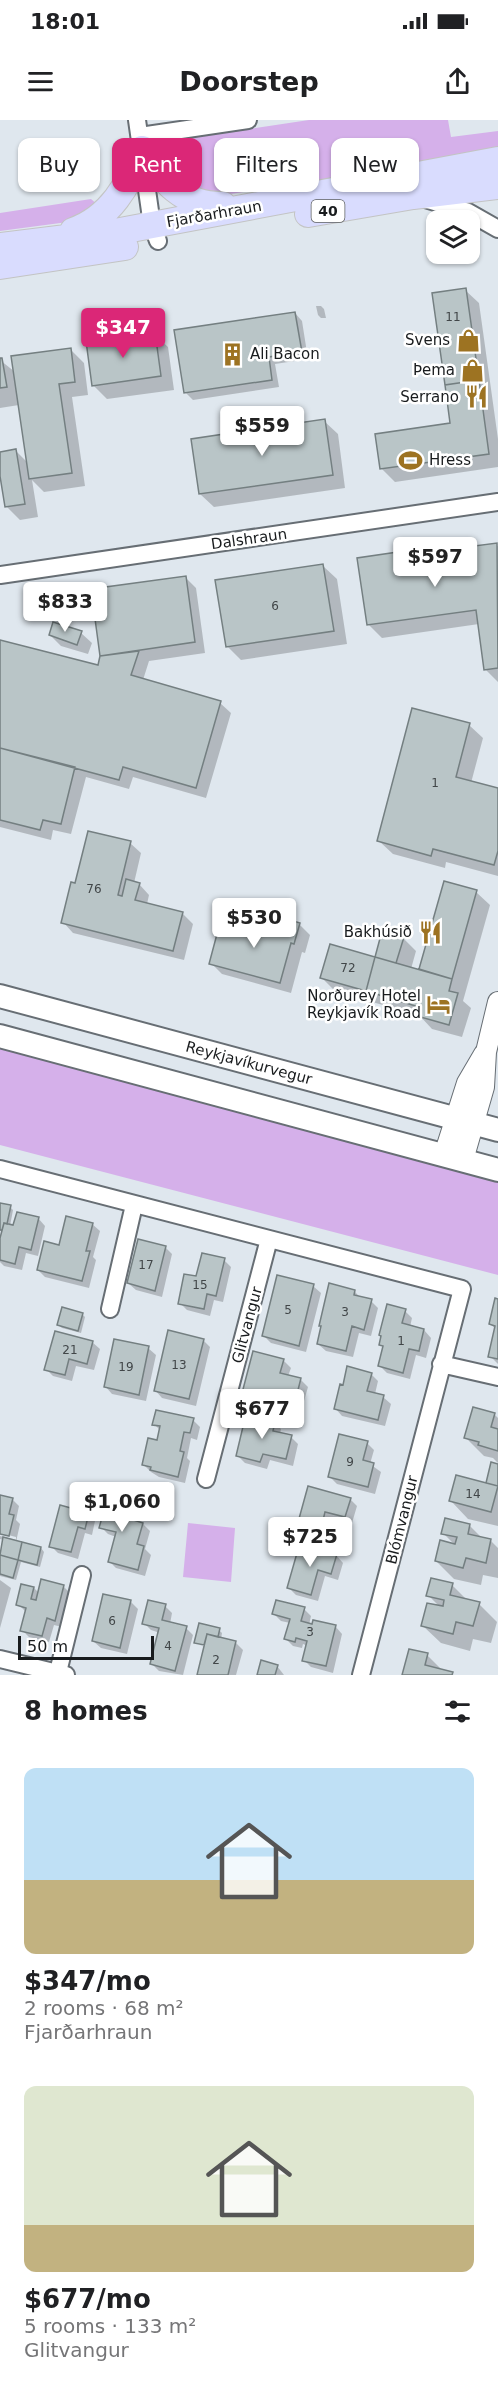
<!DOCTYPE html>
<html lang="en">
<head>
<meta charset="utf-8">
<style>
	body { margin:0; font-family:"DejaVu Sans",sans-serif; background:#f6f6f6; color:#202124; height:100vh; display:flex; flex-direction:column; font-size:22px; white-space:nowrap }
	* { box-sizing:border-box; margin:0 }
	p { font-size:20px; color:#757577 }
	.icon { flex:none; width:33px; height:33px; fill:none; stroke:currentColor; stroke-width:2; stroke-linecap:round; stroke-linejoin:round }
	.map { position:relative; height:1555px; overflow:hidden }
	.side { display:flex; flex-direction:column; background:#fff; flex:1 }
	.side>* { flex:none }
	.hud { position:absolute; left:18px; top:18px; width:462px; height:54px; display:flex; gap:12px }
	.fabs { position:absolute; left:426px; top:90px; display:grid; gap:12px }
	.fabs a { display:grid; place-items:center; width:54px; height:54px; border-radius:12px; background:#fff; box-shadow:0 2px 4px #0004; font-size:30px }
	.scale { position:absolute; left:18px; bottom:15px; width:136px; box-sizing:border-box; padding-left:6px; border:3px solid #191c1e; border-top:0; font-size:16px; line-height:21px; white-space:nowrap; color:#191c1e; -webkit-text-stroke:4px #fff; paint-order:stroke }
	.price { position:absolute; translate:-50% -51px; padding:0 14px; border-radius:6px; background:#fff; color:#222; font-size:20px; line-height:39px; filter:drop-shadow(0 2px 3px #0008) }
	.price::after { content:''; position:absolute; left:50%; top:36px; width:18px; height:14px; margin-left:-9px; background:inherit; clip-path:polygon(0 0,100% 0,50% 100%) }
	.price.active { background:#db2777; color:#fff }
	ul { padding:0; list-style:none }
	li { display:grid; align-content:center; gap:12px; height:318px; padding:0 24px }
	li span { display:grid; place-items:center; height:186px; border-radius:12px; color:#555 }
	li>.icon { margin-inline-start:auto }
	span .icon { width:108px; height:108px; fill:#fffc; stroke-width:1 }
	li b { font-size:26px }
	h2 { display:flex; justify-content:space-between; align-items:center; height:72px; padding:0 24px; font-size:26px }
	.pill { padding:0 21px; border-radius:12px; background:#fff; box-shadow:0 2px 4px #0004; font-size:21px; line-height:54px }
	.pill.active { background:#db2777; color:#fff }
	.status { display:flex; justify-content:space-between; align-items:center; height:42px; padding:0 30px; background:#fff; direction:ltr }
	.status svg { height:16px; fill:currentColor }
	header { display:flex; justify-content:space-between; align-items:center; height:78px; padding:0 24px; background:#fff; font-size:27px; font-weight:600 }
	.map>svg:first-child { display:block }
</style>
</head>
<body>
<div class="status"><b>18:01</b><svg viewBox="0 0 49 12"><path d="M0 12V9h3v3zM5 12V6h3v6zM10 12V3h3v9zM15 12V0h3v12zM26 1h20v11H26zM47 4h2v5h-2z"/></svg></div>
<header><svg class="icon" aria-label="menu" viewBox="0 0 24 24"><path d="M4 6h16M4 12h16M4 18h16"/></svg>Doorstep<svg class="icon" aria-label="share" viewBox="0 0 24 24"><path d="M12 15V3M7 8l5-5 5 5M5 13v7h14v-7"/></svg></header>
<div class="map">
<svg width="498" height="1555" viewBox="0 0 498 1555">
	<rect width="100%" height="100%" fill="#dfe7ee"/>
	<path fill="#d5b0ea" d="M309 0H448L451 17 498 11V32L212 77C188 66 174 61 172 32L189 18Z
		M91 79 99 86 83 100 0 111V93Z
		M0 926 498 1060V1155L0 1025Z
		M188 1403 235 1408 231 1462 183 1457Z"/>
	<path fill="#0003" d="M465 170 479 183 498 319V347L395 362 381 348 452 305Z
		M316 186H321L324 189 326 198H321L318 195Z
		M295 193 302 201 308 239 275 244 279 267 193 280 186 273Z
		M154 214 168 227 174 270 107 279 93 265Z
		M70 229 84 243 88 275 72 277 85 366 44 372 32 360 38 397 20 400 6 386 0 334 16 331 28 343 19 285 0 288V240L15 252Z
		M324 301 338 314 345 368 214 387 200 374Z
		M465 424 470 428 498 426V562L486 550 479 504 382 518 369 505Z
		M323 446 337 459 347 524 241 540 227 526Z
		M185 457 196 468 205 533 149 541 143 560 220 583 231 593 206 678 133 657 129 669 86 657 71 714 53 710 51 720 0 707V522L99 546 102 536 93 471Z
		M81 513 92 523 88 534 61 526 50 515Z
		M469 605 483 618 471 663 498 670V756L446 742 445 748 393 734 379 721Z
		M130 723 141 733 134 763 139 764 149 775 147 784 182 793 193 804 184 840 73 813 63 802 76 765Z
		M445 763 476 772 490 785 463 881 471 888 462 917 432 909 419 895 336 872 322 858 376 839 403 818 416 831 411 849 420 851Z
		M299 804 310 815 305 833 302 832 291 873 222 854 211 843 280 817Z
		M0 1084 10 1087 13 1090 10 1106 38 1098 45 1106 38 1136 26 1133 22 1150 4 1146 0 1142V1124L3 1112 0 1111Z
		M92 1104 100 1111 93 1137 96 1140 89 1168 45 1157 38 1150 60 1127Z
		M165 1127 172 1134 162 1177 136 1170 128 1163Z
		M224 1140 231 1147 223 1182 214 1180 210 1196 187 1190 180 1183Z
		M313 1166 321 1173 306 1232 271 1223 264 1216Z
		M354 1171 361 1178 371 1181 378 1188 371 1216 359 1213 353 1237 326 1231 318 1224Z
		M498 1181V1244L490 1236 496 1209 490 1204Z
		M405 1191 412 1198 410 1207 424 1210 431 1218 426 1238 416 1235 410 1259 387 1253 380 1246 384 1228 381 1225Z
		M82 1194 85 1197 81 1213 62 1208 58 1205Z
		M203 1220 210 1227 196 1286 162 1278 155 1270Z
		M92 1222 100 1229 94 1250 76 1246 72 1261 53 1256 46 1249Z
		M148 1228 156 1235 146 1281 112 1274 105 1266Z
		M283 1240 291 1248 288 1256 301 1260 308 1267 302 1288 278 1281 275 1290 250 1283 243 1276Z
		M371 1254 378 1261 375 1274 383 1277 391 1284 385 1306 342 1296 335 1288Z
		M494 1294 498 1298V1343L493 1338 484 1336 466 1318Z
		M193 1300 200 1307 197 1320 191 1318 187 1338 190 1341 185 1363 159 1357 151 1352 144 1345 158 1321 161 1311 154 1304Z
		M274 1302 281 1309 280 1314 291 1317 298 1324 293 1346 270 1340 267 1349 245 1343 238 1336Z
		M367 1323 374 1330 370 1344 381 1352 375 1374 337 1364 330 1357Z
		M498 1345V1406L468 1399 451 1381 487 1365Z
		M0 1376 12 1379 19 1386 16 1400 20 1404 16 1422 41 1428 44 1432 40 1447 21 1442 16 1460 0 1456V1435L4 1420 0 1419V1416L16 1420V1417L0 1413Z
		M128 1379 135 1387 131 1401 143 1404 150 1411 145 1429 151 1435 145 1456 116 1448 109 1441 116 1417 108 1414 101 1407Z
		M350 1379 357 1386 352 1403 332 1398 327 1419 306 1413 298 1406Z
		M88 1394 95 1401 92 1415 85 1413 78 1439 58 1433 51 1426Z
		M469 1405 483 1419 491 1421 498 1428V1458L483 1455 481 1465 454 1459 436 1441 456 1426 443 1413Z
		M336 1435 343 1443 338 1460 325 1456 318 1481 296 1475 289 1468Z
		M0 1460 11 1468 0 1508Z
		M22 1465 34 1468 39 1473 63 1466 70 1473 62 1507 54 1505 49 1522 29 1517 22 1510 26 1492 18 1484Z
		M452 1465 468 1481 479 1484 497 1502 491 1523 473 1519 470 1531 441 1523 423 1506 440 1487 428 1475Z
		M104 1475 131 1482 138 1489 127 1534 101 1528 93 1521Z
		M165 1486 172 1493 170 1504 186 1508 193 1515 183 1555 159 1551 152 1544 160 1513 151 1510 144 1503Z
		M304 1489 311 1496 309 1505 335 1506 342 1514 333 1553 311 1547 304 1540 308 1526 303 1524 302 1528 293 1526 286 1519 290 1503 281 1501 274 1494Z
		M200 1505 219 1510 222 1513 221 1519 235 1522 243 1530 236 1555H198L205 1527 199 1525 211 1528V1525L196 1522Z
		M427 1535 443 1551 454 1555H404Z
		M277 1546 284 1555H258Z"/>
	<path fill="#b9c5c7" stroke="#747f81" stroke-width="1.5" d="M466 168 479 260 445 265 432 173Z
		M295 192 302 232 269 237 272 260 184 273 174 210Z
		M155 212 161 256 92 266 86 221Z
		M71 228 75 262 59 264 72 353 29 359 11 236Z
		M0 238H2L7 267 0 268Z
		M479 260 489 334 380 349 375 314 450 303 445 265Z
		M325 299 333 355 199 374 191 319Z
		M16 329 25 384 5 387 0 356V332Z
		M466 422 467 427 497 423 498 548 484 550 476 490 367 505 357 438Z
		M323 444 334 511 226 527 215 460Z
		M186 456 195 522 100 536 91 469Z
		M53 502 82 511 77 525 49 515Z
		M0 520 98 545 100 536 139 531 131 555 221 581 196 668 123 647 119 660 0 628Z
		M412 588 470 603 456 657 498 668V731L494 745 433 729 431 736 377 721Z
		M0 628 75 647 61 704 43 700 40 710 0 700Z
		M88 711 131 721 118 775 122 776 126 759 140 763 135 780 183 792 173 831 61 803 71 762 75 763Z
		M444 761 477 770 452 859 419 849Z
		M283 798 300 803 294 824 291 823 280 863 209 844 221 799 279 815Z
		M382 811 404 817 396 843 375 837Z
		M330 824 375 837 366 871 320 858Z
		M375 837 452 859 449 871 458 873 449 905 417 896 419 887 366 871Z
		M0 1083 11 1085 7 1104 4 1103 2 1110H0Z
		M17 1092 39 1097 31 1130 19 1127 15 1144 0 1140V1118L4 1103 13 1105Z
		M66 1096 93 1103 86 1131H90L82 1161 37 1150 44 1121 59 1125Z
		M138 1119 166 1126 155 1171 127 1163Z
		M202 1133 225 1138 216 1176 207 1174 204 1189 178 1184 184 1154 196 1156Z
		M277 1155 314 1164 299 1226 262 1216Z
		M329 1163 355 1170 354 1175 372 1179 364 1210 352 1206 346 1231 317 1224 321 1206H319Z
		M495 1178 498 1179V1239L488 1237 495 1206 489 1204Z
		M387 1184 406 1189 402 1203 424 1209 419 1231 409 1229 403 1253 378 1246 383 1226 379 1225 381 1216 379 1215Z
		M62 1187 83 1193 78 1211 57 1205Z
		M168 1210 204 1219 189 1279 154 1271Z
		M55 1211 93 1221 87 1244 69 1239 65 1255 44 1250Z
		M114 1219 149 1226 139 1275 104 1267Z
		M253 1231 284 1239 280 1253 301 1258 295 1282 271 1275 268 1284 241 1277Z
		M347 1246 372 1253 367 1271 384 1275 378 1300 334 1289 340 1264 343 1265Z
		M473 1287 495 1293 491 1307 498 1309V1331L478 1325 479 1322 464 1318Z
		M156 1290 194 1298 190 1313 184 1312 180 1331 184 1332 178 1357 150 1350 151 1347 142 1345 148 1318 157 1320 160 1306 152 1305Z
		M246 1294 275 1301 273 1311 292 1315 286 1339 263 1334 260 1342 236 1336Z
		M339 1314 368 1321 363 1340 374 1343 368 1367 328 1357Z
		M491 1342 498 1344V1366L486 1363Z
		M456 1355 498 1366 491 1392 449 1381Z
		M308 1366 351 1378 345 1397 325 1392 320 1413 297 1406Z
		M109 1373 129 1378 124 1397 143 1403 137 1424 144 1426 138 1450 108 1442 116 1412 99 1408Z
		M0 1375 13 1378 9 1394 14 1395 9 1416 0 1414Z
		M60 1385 89 1393 85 1409 78 1407 71 1432 49 1427Z
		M445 1398 470 1404 468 1414 491 1419 486 1443 466 1438 463 1448 435 1441 440 1420 455 1424 457 1417 441 1414Z
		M3 1417 22 1422 18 1440 0 1435Z
		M22 1422 41 1427 37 1445 18 1440Z
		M306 1425 337 1434 331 1454 318 1450 311 1475 287 1468 299 1426 305 1428Z
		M0 1435 18 1440 13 1458 0 1454Z
		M431 1458 453 1463 450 1475 480 1482 473 1506 456 1502 453 1514 421 1506 427 1483 443 1486 444 1480 426 1476Z
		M41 1459 64 1465 55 1501 47 1498 42 1516 20 1511 26 1488 16 1485 21 1464 34 1467 31 1479 36 1480Z
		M103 1474 131 1480 120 1528 92 1521Z
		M148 1480 166 1484 162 1500 187 1506 175 1551 150 1544 159 1508 142 1504Z
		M276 1480 305 1487 301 1501 312 1504 313 1500 336 1505 326 1546 302 1541 307 1521 296 1518 295 1522 284 1519 290 1499 272 1494Z
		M199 1503 220 1508 218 1517 207 1514 204 1525 194 1523Z
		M207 1514 236 1521 228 1555H197Z
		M409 1529 428 1533 425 1545 453 1552 452 1555H402Z
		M261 1540 278 1545 275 1555H257Z"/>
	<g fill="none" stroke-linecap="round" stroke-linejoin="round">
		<defs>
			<path id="minor" d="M137 0 152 105 158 121
				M140 16 248 0
				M425 79 468 92 498 109
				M0 455 498 382
				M0 1049 462 1169 361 1555
				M110 1189 134 1085
				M441 1244 498 1257
				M206 1359 269 1119
				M0 1539 66 1555
				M58 1552 82 1455"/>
			<path id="tertiary" d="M444 1035 467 963 484 934
				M463 1040 484 967 486 932 498 882"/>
			<path id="secondary" d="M0 876 498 1010
				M0 916 498 1050"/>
			<path id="primary" d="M142 29C163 61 182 86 223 85
				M308 94 413 76 498 66
				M73 111C110 98 129 65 142 29
				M0 126 115 112 498 40
				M0 146 125 127"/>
		</defs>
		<use href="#minor" stroke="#676e74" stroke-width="20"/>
		<use href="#tertiary" stroke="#676e74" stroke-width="22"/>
		<use href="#secondary" stroke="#676e74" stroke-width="26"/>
		<use href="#primary" stroke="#c3c4c4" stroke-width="28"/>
		<use href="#minor" stroke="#fff" stroke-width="16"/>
		<use href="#tertiary" stroke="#fff" stroke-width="20"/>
		<use href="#secondary" stroke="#fff" stroke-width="22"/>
		<use href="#primary" stroke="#d9dcfe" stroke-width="26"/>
	</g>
	<defs>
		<symbol id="shop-bare" viewBox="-9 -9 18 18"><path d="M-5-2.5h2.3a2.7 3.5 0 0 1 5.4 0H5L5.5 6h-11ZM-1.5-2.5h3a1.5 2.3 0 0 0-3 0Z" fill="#9d7322" stroke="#fff" stroke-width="2.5" paint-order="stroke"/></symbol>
		<symbol id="building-bare" viewBox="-9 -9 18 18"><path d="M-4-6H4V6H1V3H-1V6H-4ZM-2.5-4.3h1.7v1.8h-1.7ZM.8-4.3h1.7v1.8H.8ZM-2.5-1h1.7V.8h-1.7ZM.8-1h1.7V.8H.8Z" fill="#9d7322" stroke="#fff" stroke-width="2.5" paint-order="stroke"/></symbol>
		<symbol id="restaurant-bare" viewBox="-9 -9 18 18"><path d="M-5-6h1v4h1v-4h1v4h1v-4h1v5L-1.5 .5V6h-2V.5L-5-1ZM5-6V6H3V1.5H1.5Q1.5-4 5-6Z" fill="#9d7322" stroke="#fff" stroke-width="2.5" paint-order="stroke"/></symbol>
		<symbol id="stadium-bare" viewBox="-9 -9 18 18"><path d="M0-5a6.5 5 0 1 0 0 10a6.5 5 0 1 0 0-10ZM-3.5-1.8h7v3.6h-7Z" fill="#9d7322" stroke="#fff" stroke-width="2.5" paint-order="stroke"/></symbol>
		<symbol id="hotel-bare" viewBox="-9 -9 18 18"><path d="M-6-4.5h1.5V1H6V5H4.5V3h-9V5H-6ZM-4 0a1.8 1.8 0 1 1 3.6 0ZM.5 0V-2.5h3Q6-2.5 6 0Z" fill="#9d7322" stroke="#fff" stroke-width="2.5" paint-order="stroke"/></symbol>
	</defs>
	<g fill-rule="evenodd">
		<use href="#shop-bare" x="452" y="204" width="33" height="33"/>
		<use href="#building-bare" x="216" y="218" width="33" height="33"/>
		<use href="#shop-bare" x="456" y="234" width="33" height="33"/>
		<use href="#restaurant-bare" x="460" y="260" width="33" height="33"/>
		<use href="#stadium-bare" x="394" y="324" width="33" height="33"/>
		<use href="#restaurant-bare" x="414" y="796" width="33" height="33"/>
		<use href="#hotel-bare" x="422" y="868" width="33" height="33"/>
	</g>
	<g text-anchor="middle" stroke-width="5" stroke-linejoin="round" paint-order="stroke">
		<g font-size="12" fill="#414648">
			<text x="453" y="201">11</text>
			<text x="275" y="490">6</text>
			<text x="435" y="667">1</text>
			<text x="94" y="773">76</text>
			<text x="348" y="852">72</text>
			<text x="146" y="1149">17</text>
			<text x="200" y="1169">15</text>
			<text x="288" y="1194">5</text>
			<text x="345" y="1196">3</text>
			<text x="401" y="1225">1</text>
			<text x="70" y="1234">21</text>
			<text x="179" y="1249">13</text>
			<text x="126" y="1251">19</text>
			<text x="350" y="1346">9</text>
			<text x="473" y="1378">14</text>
			<text x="112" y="1505">6</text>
			<text x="310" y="1516">3</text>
			<text x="168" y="1530">4</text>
			<text x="216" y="1544">2</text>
		</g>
		<rect fill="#fff" stroke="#5e6062" stroke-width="1.5" x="311.5" y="80" width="33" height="22" rx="4.5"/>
		<g font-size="14" font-weight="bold" fill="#191c1e">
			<text x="328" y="96">40</text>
		</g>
		<g font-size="15" fill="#191c1e" stroke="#fff">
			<text transform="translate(214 94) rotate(-10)" y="5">Fjarðarhraun</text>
			<text transform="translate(249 419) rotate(-8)" y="5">Dalshraun</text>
			<text transform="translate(249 943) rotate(15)" y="5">Reykjavíkurvegur</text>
			<text transform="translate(247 1205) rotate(-75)" y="5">Glitvangur</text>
			<text transform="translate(402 1400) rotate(-76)" y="5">Blómvangur</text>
		</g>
		<g font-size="15" fill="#191c1e" stroke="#fff" text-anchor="end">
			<text x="450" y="225">Svens</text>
			<text x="250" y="239" text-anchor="start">Ali Bacon</text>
			<text x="455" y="255">Þema</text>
			<text x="459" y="282">Serrano</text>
			<text x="429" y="345" text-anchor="start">Hress</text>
			<text x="412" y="817">Bakhúsið</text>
			<text x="421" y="881">Norðurey Hotel<tspan x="421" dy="17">Reykjavík Road</tspan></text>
		</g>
	</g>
</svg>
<div class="fabs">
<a><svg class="icon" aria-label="layers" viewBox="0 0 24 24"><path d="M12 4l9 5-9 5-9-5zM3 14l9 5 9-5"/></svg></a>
</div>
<div class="scale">50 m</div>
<b class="price active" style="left:123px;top:239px">$347</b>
<b class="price" style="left:262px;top:337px">$559</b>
<b class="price" style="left:435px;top:468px">$597</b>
<b class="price" style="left:65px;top:513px">$833</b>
<b class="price" style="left:254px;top:829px">$530</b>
<b class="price" style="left:262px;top:1320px">$677</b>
<b class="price" style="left:122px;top:1413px">$1,060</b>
<b class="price" style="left:310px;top:1448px">$725</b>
<div class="hud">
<a class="pill">Buy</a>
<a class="pill active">Rent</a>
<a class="pill">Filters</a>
<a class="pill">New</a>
</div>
</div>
<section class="side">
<h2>8 homes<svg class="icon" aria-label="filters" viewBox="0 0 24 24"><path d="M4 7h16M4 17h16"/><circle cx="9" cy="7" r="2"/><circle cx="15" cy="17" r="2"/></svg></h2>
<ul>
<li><span style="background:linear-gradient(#bfe0f5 60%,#c2b280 0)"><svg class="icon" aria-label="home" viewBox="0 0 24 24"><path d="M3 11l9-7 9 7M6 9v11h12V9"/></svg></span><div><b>$347/mo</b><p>2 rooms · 68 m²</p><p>Fjarðarhraun</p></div></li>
<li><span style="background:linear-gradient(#dfe7d0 75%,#c2b280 0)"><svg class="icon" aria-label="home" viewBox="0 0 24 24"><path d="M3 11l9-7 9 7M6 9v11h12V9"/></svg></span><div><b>$677/mo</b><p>5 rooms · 133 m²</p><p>Glitvangur</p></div></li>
</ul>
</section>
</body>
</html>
